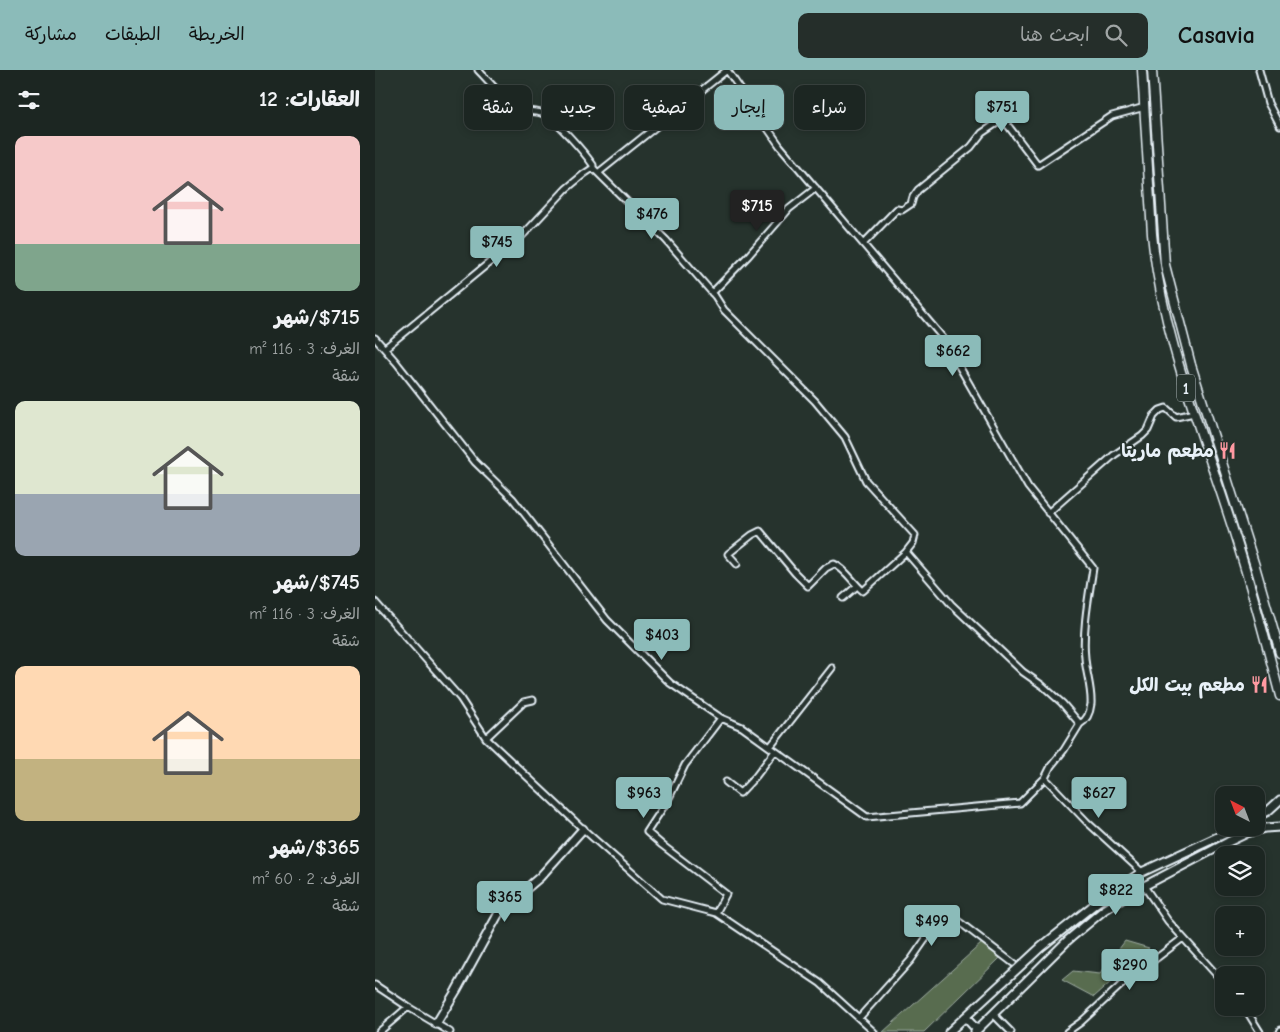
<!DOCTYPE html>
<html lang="ar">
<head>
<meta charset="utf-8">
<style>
	body { margin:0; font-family:"Comic Neue","Playpen Sans Arabic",sans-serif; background:#252e2a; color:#f1f3f6; direction:rtl; height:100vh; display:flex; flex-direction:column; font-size:19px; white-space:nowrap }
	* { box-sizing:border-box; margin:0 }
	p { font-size:16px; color:#a0a5a5 }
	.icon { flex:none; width:28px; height:28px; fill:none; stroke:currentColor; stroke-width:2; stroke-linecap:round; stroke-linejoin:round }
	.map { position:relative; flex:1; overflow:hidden; direction:ltr }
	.details { display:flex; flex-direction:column; background:#1c2622; width:375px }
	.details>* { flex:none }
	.hud { position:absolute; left:15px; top:15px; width:475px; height:45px; direction:rtl; display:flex; gap:10px }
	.needle { width:32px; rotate:318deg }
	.buttons { position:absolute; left:840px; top:716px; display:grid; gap:10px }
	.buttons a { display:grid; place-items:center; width:50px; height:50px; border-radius:10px; background:#1c2622; box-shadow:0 2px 8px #0003,0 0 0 1px #3a4340; font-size:25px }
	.price { position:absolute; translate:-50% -42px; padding:0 11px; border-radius:5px; background:#8bbbb9; color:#111; font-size:16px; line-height:32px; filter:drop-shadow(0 1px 2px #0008) }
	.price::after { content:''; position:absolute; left:50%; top:30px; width:15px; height:11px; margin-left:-8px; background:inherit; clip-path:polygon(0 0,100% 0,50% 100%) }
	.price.on { background:#222; color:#fff }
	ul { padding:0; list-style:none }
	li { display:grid; align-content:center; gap:10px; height:265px; padding:0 15px }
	li span { display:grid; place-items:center; height:155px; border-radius:10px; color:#555 }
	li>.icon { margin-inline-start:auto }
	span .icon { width:90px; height:90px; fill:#fffc; stroke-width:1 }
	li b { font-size:21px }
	h2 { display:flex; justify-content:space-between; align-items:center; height:60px; padding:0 15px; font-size:21px }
	.pill { padding:0 18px; border-radius:10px; background:#1c2622; box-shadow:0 2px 8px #0003,0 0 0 1px #3a4340; font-size:18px; line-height:45px }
	.pill.on { background:#8bbbb9; color:#111 }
	header { display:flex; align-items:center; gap:30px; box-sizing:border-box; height:70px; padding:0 25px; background:#8bbbb9; color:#111 }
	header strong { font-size:24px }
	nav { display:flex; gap:28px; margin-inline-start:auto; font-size:18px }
	.search { width:350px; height:45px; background:#252e2a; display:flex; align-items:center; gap:12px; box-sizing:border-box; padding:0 18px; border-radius:10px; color:#a0a5a5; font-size:19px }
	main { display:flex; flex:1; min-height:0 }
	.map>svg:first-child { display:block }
</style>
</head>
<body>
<header>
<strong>Casavia</strong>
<div class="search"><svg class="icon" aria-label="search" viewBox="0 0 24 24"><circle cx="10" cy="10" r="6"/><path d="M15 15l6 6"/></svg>ابحث هنا</div>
<nav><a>الخريطة</a><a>الطبقات</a><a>مشاركة</a></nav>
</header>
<main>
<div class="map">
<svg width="905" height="962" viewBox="0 0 905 962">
	<rect width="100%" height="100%" fill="#26332d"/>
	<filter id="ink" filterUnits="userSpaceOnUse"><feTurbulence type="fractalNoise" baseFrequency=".02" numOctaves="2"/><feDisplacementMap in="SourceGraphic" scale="10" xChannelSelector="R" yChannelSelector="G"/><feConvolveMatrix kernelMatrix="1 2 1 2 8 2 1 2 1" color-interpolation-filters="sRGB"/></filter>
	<g filter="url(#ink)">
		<path fill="#586c4f" stroke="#a0aea4" d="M750 871 774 878 719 927 687 910 698 901 725 904Z
			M607 873 625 888 549 962H508Z"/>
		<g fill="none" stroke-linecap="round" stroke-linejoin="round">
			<defs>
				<path id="street" d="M352 0 405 76 568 268 653 417 718 498C714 525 707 561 710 588 711 603 717 619 716 634 715 643 712 650 705 654
					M884 0 893 33 905 56
					M223 103 352 0
					M488 174 522 139 527 140 536 134 538 127 543 120 596 77 607 63 628 49 663 95 737 46 770 37
					M337 223 373 186 414 139 441 118
					M0 268 21 292 100 392 138 429 232 550 295 613 346 648 367 657 492 747 645 733 670 708 676 696 689 680 705 654 687 633 668 616 648 602 576 534 531 482 538 473 540 465 491 411 470 367 440 331 349 240 340 226 291 170 218 98V95C209 82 182 51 169 44 161 40 150 43 142 38 131 32 113 10 103 0
					M10 278 148 165 191 119 209 104 218 98
					M673 443 739 385 767 366 773 360 779 346 785 340 791 338 801 347 819 343
					M362 494 353 484 377 465 385 461 420 503 433 516 451 498 459 494C471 499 478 513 488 521L531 482
					M468 528 482 516
					M0 532 85 628 111 668 208 759 287 829 341 843 445 913 499 962
					M111 668 149 632 158 630
					M395 677 457 598
					M670 708 712 752 767 802
					M351 712 365 723 381 706 400 681
					M769 816 793 851 849 913
					M341 843 351 824 287 775 272 762 293 730 310 695 346 648
					M0 915 33 937 75 962
					M870 938 885 962
					M618 944 636 962
					M484 948 536 890 570 841 638 893
					M4 962 33 937
					M692 962 706 952 745 916 808 868
					M904 962 905 960"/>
				<path id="secondary" d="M881 747 893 741 905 730
					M590 947 602 960
					M61 954 81 921 125 841 165 807 208 759
					M574 962 666 877 730 826 767 802 862 758
					M600 962 693 870 729 840 769 816 853 772 872 763 890 758 905 757"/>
				<path id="primary" d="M767 0 777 164C787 269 829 366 860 466 877 519 891 572 905 626
					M777 0 790 195 816 295 880 496 905 583"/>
			</defs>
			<use href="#street" stroke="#e8f1f8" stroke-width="9"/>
			<use href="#secondary" stroke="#e8f1f8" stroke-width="11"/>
			<use href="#primary" stroke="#e8f1f8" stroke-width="11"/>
			<use href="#street" stroke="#26332d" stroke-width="5"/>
			<use href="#secondary" stroke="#26332d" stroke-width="7"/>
			<use href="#primary" stroke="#26332d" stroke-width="8"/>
		</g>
	</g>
	<defs>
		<symbol id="restaurant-bare" viewBox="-9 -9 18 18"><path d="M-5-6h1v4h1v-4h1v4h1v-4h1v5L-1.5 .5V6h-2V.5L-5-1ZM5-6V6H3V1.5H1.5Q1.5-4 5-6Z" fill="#ff9aa2" stroke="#26332d" stroke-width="2.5" paint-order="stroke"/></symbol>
	</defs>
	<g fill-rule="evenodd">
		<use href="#restaurant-bare" x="840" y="368" width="25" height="25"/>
		<use href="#restaurant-bare" x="872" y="602" width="25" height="25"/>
	</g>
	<g text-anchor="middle" stroke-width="4" stroke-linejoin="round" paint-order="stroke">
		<rect fill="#26332d" stroke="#aeb8bb" stroke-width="1" x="802" y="304.5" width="18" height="27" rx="4"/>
		<g font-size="16" font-weight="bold" fill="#e8f1f8">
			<text x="811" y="324">1</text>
		</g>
		<g font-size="18" font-weight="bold" fill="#e8f1f8" stroke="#26332d" text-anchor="end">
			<text x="839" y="387">مطعم ماريتا</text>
			<text x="870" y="621">مطعم بيت الكل</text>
		</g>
	</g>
</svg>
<div class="buttons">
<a><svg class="needle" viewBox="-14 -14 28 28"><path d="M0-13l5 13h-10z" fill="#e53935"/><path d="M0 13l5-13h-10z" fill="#a0a5a5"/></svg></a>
<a><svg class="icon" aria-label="layers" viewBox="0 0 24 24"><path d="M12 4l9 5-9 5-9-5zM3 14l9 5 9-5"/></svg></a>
<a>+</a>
<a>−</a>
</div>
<b class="price" style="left:627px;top:63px">$751</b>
<b class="price on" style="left:382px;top:162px">$715</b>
<b class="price" style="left:277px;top:170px">$476</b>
<b class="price" style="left:122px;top:198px">$745</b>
<b class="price" style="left:578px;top:307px">$662</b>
<b class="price" style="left:287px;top:591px">$403</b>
<b class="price" style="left:269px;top:749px">$963</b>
<b class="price" style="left:724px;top:749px">$627</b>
<b class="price" style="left:741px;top:846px">$822</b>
<b class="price" style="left:130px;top:853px">$365</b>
<b class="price" style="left:557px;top:877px">$499</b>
<b class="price" style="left:755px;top:921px">$290</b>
<div class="hud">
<a class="pill">شراء</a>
<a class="pill on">إيجار</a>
<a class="pill">تصفية</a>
<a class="pill">جديد</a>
<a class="pill">شقة</a>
</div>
</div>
<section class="details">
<h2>العقارات: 12<svg class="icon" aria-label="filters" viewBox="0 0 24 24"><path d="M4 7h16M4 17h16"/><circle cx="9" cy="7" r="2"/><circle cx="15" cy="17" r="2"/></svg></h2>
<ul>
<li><span style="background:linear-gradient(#f6c9c9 70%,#7fa58c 0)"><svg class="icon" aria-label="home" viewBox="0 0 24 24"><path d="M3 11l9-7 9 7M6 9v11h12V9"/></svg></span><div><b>$715/شهر</b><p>الغرف: 3 · 116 m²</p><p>شقة</p></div></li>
<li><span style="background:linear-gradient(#dfe7d0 60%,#9aa5b1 0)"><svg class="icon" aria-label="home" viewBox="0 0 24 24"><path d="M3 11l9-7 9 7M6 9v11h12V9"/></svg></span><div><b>$745/شهر</b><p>الغرف: 3 · 116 m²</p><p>شقة</p></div></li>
<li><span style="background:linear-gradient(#ffd9b3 60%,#c2b280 0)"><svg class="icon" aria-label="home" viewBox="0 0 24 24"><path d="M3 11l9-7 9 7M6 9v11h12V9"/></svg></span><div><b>$365/شهر</b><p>الغرف: 2 · 60 m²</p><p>شقة</p></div></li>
</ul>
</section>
</main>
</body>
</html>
